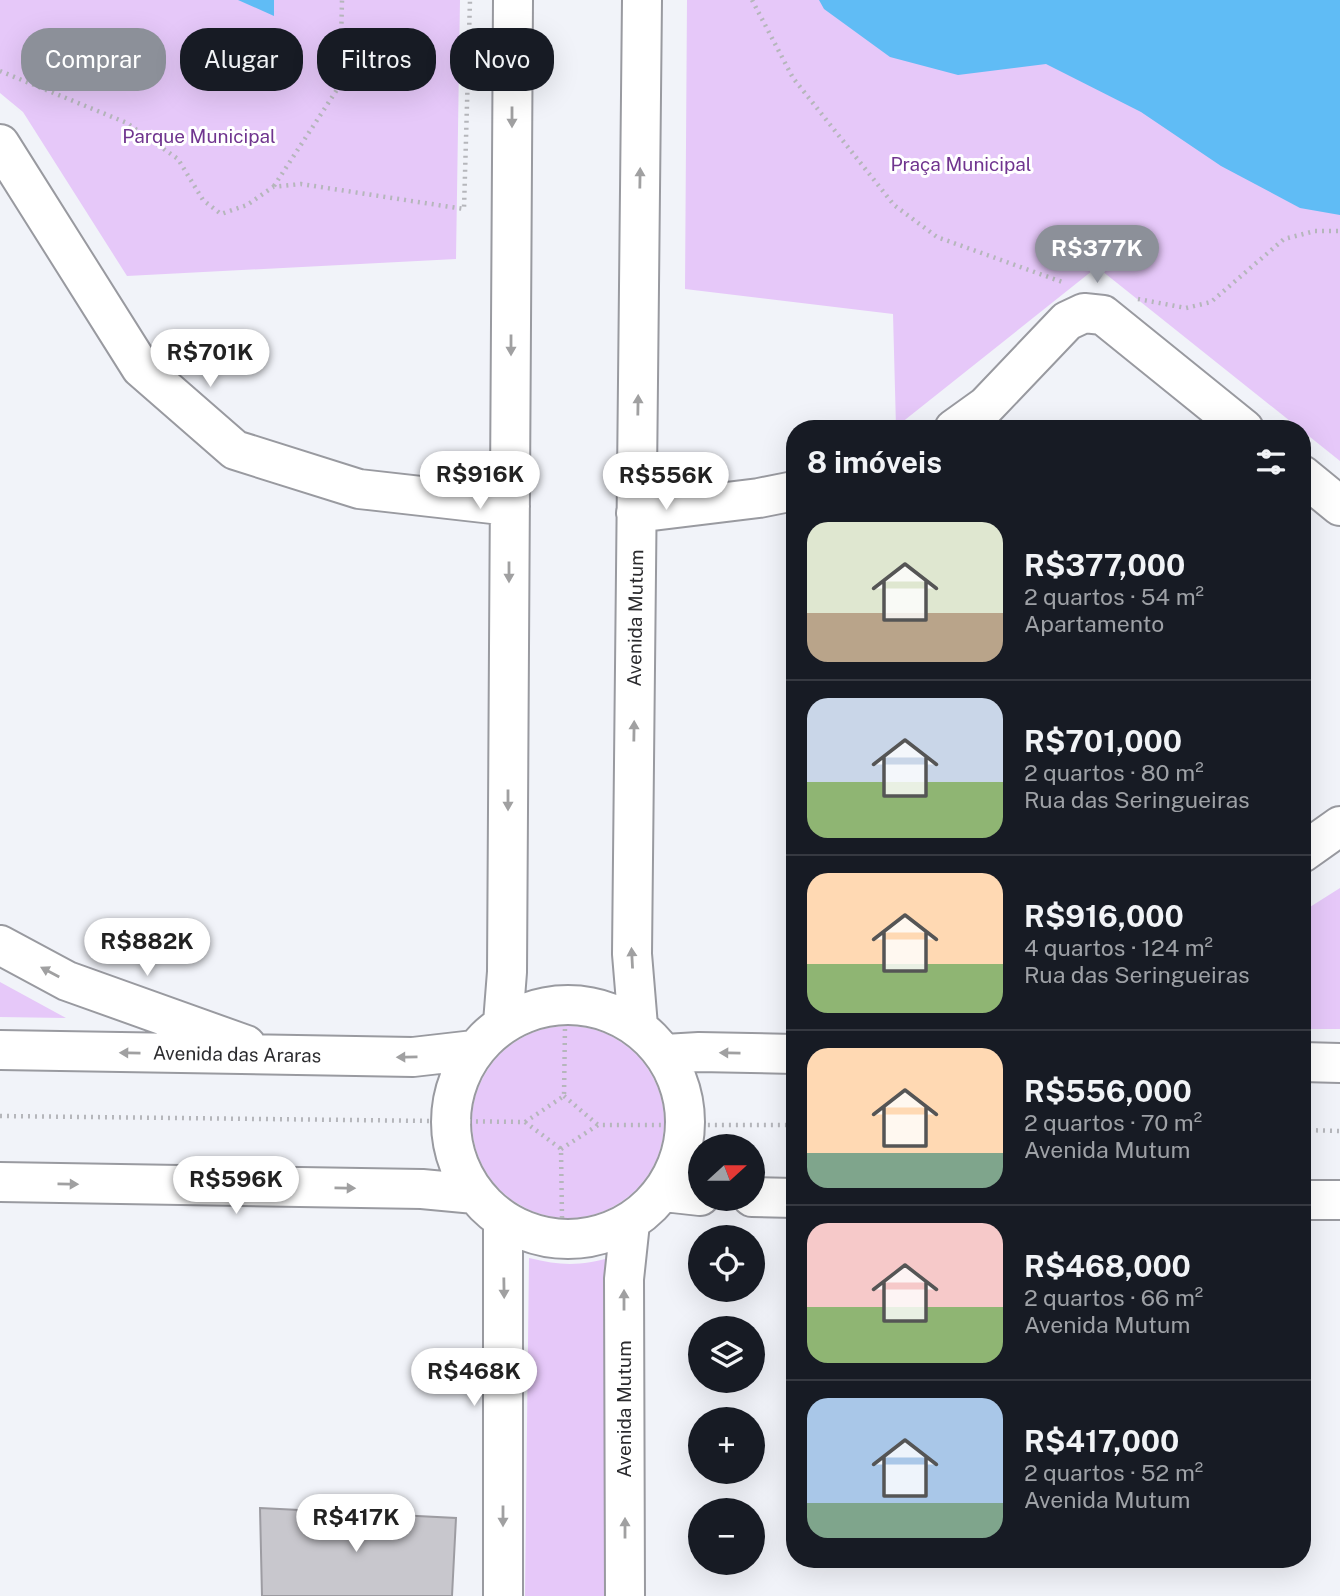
<!DOCTYPE html>
<html lang="pt">
<head>
<meta charset="utf-8">
<style>
	body { margin:0; font-family:"Public Sans",sans-serif; background:#20242c; color:#f1f3f6; height:100vh; display:flex; flex-direction:column; font-size:26px; white-space:nowrap }
	* { box-sizing:border-box; margin:0 }
	p { font-size:23px; color:#9ea1a6 }
	.icon { flex:none; width:38px; height:38px; fill:none; stroke:currentColor; stroke-width:2; stroke-linecap:round; stroke-linejoin:round }
	.map { position:relative; flex:1; overflow:hidden }
	.drawer { position:absolute; left:786px; top:420px; width:525px; height:1148px; display:flex; flex-direction:column; background:#171b24; border-radius:28px; box-shadow:0 7px 28px #0002 }
	.drawer>* { flex:none }
	.guide { position:absolute; left:21px; top:28px; width:660px; height:63px; display:flex; gap:14px }
	.needle { width:46px; rotate:69deg }
	.fabs { position:absolute; left:688px; top:1134px; display:grid; gap:14px }
	.fabs a { display:grid; place-items:center; width:77px; height:77px; border-radius:50%; background:#171b24; box-shadow:0 7px 28px #0002; font-size:35px }
	.price { position:absolute; translate:-50% -60px; padding:0 16px; border-radius:24px; background:#fff; color:#222; font-size:23px; line-height:46px; filter:drop-shadow(0 2px 4px #0008) }
	.price::after { content:''; position:absolute; left:50%; top:42px; width:21px; height:16px; margin-left:-10px; background:inherit; clip-path:polygon(0 0,100% 0,50% 100%) }
	.price.current { background:#8c9099; color:#fff }
	ul { padding:0; list-style:none }
	li { display:flex; align-items:center; gap:21px; height:175px; padding:0 21px }
	li+li { border-top:2px solid #363941 }
	li span { display:grid; place-items:center; flex:none; width:196px; height:140px; border-radius:21px; color:#555 }
	li>.icon { margin-inline-start:auto }
	span .icon { width:84px; height:84px; fill:#fffc; stroke-width:1 }
	li b { font-size:30px }
	h2 { display:flex; justify-content:space-between; align-items:center; height:84px; padding:0 21px; font-size:30px }
	.pill { padding:0 24px; border-radius:28px; background:#171b24; box-shadow:0 7px 28px #0002; font-size:24px; line-height:63px }
	.pill.current { background:#8c9099; color:#fff }
	.map>svg:first-child { display:block }
</style>
</head>
<body>
<div class="map">
<svg width="1340" height="1596" viewBox="0 0 1340 1596">
	<rect width="100%" height="100%" fill="#f1f3f9"/>
	<path fill="#e6c8f9" d="M0 0H460L456 259 127 276 23 112 0 93Z
		M687 0H1340V461L1097 267 896 427 893 314 685 289Z
		M1340 888V1029H1302V912Z
		M0 982 66 1018 0 1017Z
		M472 1122a96 96 0 1 1 192 0a96 96 0 1 1-192 0Z
		M613 1257 610 1596H525L529 1258C562 1266 580 1266 613 1257Z"/>
	<path fill="#60bcf5" d="M238 0H274V16Z
		M819 0H1340V215L1300 208 1221 166 1141 112 1046 64 958 75 890 57 824 9Z"/>
	<path fill="#c8c7cd" stroke="#9d9ca2" stroke-width="2" d="M260 1508 456 1518 452 1596H262Z"/>
	<g fill="none" stroke-linecap="round" stroke-linejoin="round">
		<defs>
			<path id="minor" d="M0 144 141 368 235 450 359 489 510 506
				M954 429 986 406 1067 321 1084 313 1103 315 1244 429
				M1302 475 1340 506
				M636 513 759 498 794 491
				M1302 853 1340 826
				M0 945 67 981 246 1045
				M451 1122a117 117 0 1 1 234 0a117 117 0 1 1-234 0Z
				M503 1023 507 972 513 0
				M638 1026 632 954 642 0
				M0 1050 413 1057 474 1050
				M665 1054 699 1052 794 1054
				M1302 1062 1340 1063
				M0 1182 422 1189 475 1194
				M664 1192 700 1196
				M752 1197 794 1198
				M1302 1200H1340
				M503 1596V1220
				M625 1596 624 1279 630 1223"/>
		</defs>
		<use href="#minor" stroke="#999aa0" stroke-width="42"/>
		<path stroke="#b5b6bb" stroke-width="4.5" stroke-dasharray="2 5" stroke-linecap="butt" d="M752 0 793 78 894 205 937 237 1065 283
			M0 71 127 123 178 159 203 200 221 214 247 205 273 187 301 184 464 209 470 0
			M274 186 340 85 342 0
			M1138 299 1186 308 1211 302 1284 239 1315 231H1340
			M564 1096 598 1125
			M0 1116 525 1122 564 1096 565 1026
			M525 1122 561 1149 562 1218
			M1302 1130 1340 1131
			M561 1149 598 1125H794"/>
		<use href="#minor" stroke="#fff" stroke-width="38"/>
	</g>
	<defs><path id="oneway-solid" d="M-6-.8H1V-3.2L6.5 0L1 3.2V.8H-6Z" transform="scale(1.75)"/></defs>
	<g fill="#a0a0a1">
		<use href="#oneway-solid" transform="translate(512 117) rotate(90)"/>
		<use href="#oneway-solid" transform="translate(640 178) rotate(-89)"/>
		<use href="#oneway-solid" transform="translate(511 345) rotate(90)"/>
		<use href="#oneway-solid" transform="translate(638 405) rotate(-89)"/>
		<use href="#oneway-solid" transform="translate(509 572) rotate(90)"/>
		<use href="#oneway-solid" transform="translate(634 731) rotate(-89)"/>
		<use href="#oneway-solid" transform="translate(508 800) rotate(90)"/>
		<use href="#oneway-solid" transform="translate(632 958) rotate(-93)"/>
		<use href="#oneway-solid" transform="translate(50 972) rotate(-152)"/>
		<use href="#oneway-solid" transform="translate(130 1053) rotate(-179)"/>
		<use href="#oneway-solid" transform="translate(730 1053) rotate(-179)"/>
		<use href="#oneway-solid" transform="translate(407 1057) rotate(179)"/>
		<use href="#oneway-solid" transform="translate(68 1184) rotate(1)"/>
		<use href="#oneway-solid" transform="translate(345 1188) rotate(1)"/>
		<use href="#oneway-solid" transform="translate(504 1288) rotate(89)"/>
		<use href="#oneway-solid" transform="translate(624 1300) rotate(-90)"/>
		<use href="#oneway-solid" transform="translate(503 1516) rotate(90)"/>
		<use href="#oneway-solid" transform="translate(625 1528) rotate(-90)"/>
	</g>
	<g text-anchor="middle" stroke-width="6" stroke-linejoin="round" paint-order="stroke">
		<g font-size="19" fill="#70358f" stroke="#fff">
			<text x="199" y="143">Parque Municipal</text>
			<text x="961" y="171">Praça Municipal</text>
		</g>
		<g font-size="19" fill="#2b2b2e" stroke="#fff">
			<text transform="translate(635 618) rotate(-89)" y="7">Avenida Mutum</text>
			<text transform="translate(237 1054) rotate(1)" y="7">Avenida das Araras</text>
			<text transform="translate(624 1409) rotate(-90)" y="7">Avenida Mutum</text>
		</g>
	</g>
</svg>
<div class="fabs">
<a><svg class="needle" viewBox="-14 -14 28 28"><path d="M0-13l5 13h-10z" fill="#e53935"/><path d="M0 13l5-13h-10z" fill="#9ea1a6"/></svg></a>
<a><svg class="icon" aria-label="locate" viewBox="0 0 24 24"><circle cx="12" cy="12" r="6"/><path d="M12 2v4M12 18v4M2 12h4M18 12h4"/></svg></a>
<a><svg class="icon" aria-label="layers" viewBox="0 0 24 24"><path d="M12 4l9 5-9 5-9-5zM3 14l9 5 9-5"/></svg></a>
<a>+</a>
<a>−</a>
</div>
<b class="price current" style="left:1097px;top:285px">R$377K</b>
<b class="price" style="left:210px;top:389px">R$701K</b>
<b class="price" style="left:480px;top:511px">R$916K</b>
<b class="price" style="left:666px;top:512px">R$556K</b>
<b class="price" style="left:147px;top:978px">R$882K</b>
<b class="price" style="left:236px;top:1216px">R$596K</b>
<b class="price" style="left:474px;top:1408px">R$468K</b>
<b class="price" style="left:356px;top:1554px">R$417K</b>
<div class="guide">
<a class="pill current">Comprar</a>
<a class="pill">Alugar</a>
<a class="pill">Filtros</a>
<a class="pill">Novo</a>
</div>
<section class="drawer">
<h2>8 imóveis<svg class="icon" aria-label="filters" viewBox="0 0 24 24"><path d="M4 7h16M4 17h16"/><circle cx="9" cy="7" r="2"/><circle cx="15" cy="17" r="2"/></svg></h2>
<ul>
<li><span style="background:linear-gradient(#dfe7d0 65%,#b9a48a 0)"><svg class="icon" aria-label="home" viewBox="0 0 24 24"><path d="M3 11l9-7 9 7M6 9v11h12V9"/></svg></span><div><b>R$377,000</b><p>2 quartos · 54 m²</p><p>Apartamento</p></div></li>
<li><span style="background:linear-gradient(#c9d6e8 60%,#8fb573 0)"><svg class="icon" aria-label="home" viewBox="0 0 24 24"><path d="M3 11l9-7 9 7M6 9v11h12V9"/></svg></span><div><b>R$701,000</b><p>2 quartos · 80 m²</p><p>Rua das Seringueiras</p></div></li>
<li><span style="background:linear-gradient(#ffd9b3 65%,#8fb573 0)"><svg class="icon" aria-label="home" viewBox="0 0 24 24"><path d="M3 11l9-7 9 7M6 9v11h12V9"/></svg></span><div><b>R$916,000</b><p>4 quartos · 124 m²</p><p>Rua das Seringueiras</p></div></li>
<li><span style="background:linear-gradient(#ffd9b3 75%,#7fa58c 0)"><svg class="icon" aria-label="home" viewBox="0 0 24 24"><path d="M3 11l9-7 9 7M6 9v11h12V9"/></svg></span><div><b>R$556,000</b><p>2 quartos · 70 m²</p><p>Avenida Mutum</p></div></li>
<li><span style="background:linear-gradient(#f6c9c9 60%,#8fb573 0)"><svg class="icon" aria-label="home" viewBox="0 0 24 24"><path d="M3 11l9-7 9 7M6 9v11h12V9"/></svg></span><div><b>R$468,000</b><p>2 quartos · 66 m²</p><p>Avenida Mutum</p></div></li>
<li><span style="background:linear-gradient(#a9c7e8 75%,#7fa58c 0)"><svg class="icon" aria-label="home" viewBox="0 0 24 24"><path d="M3 11l9-7 9 7M6 9v11h12V9"/></svg></span><div><b>R$417,000</b><p>2 quartos · 52 m²</p><p>Avenida Mutum</p></div></li>
</ul>
</section>
</div>
</body>
</html>
